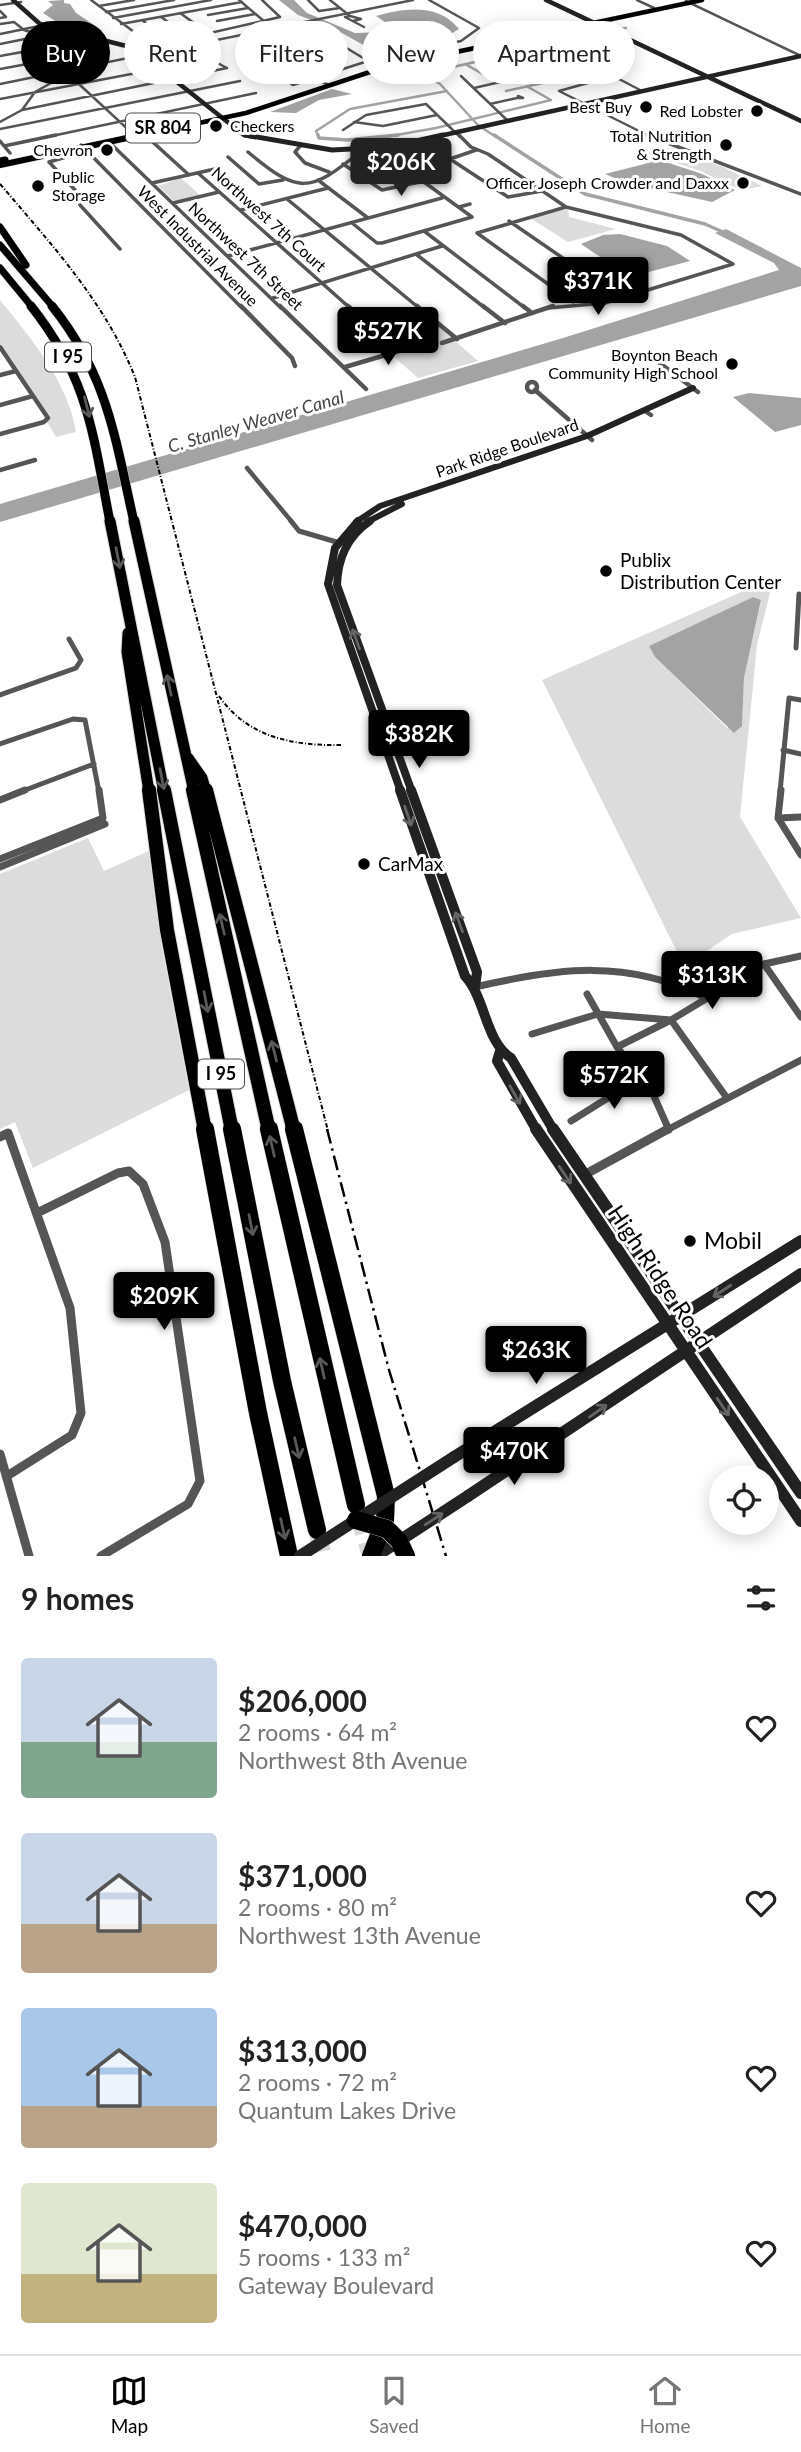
<!DOCTYPE html>
<html lang="en">
<head>
<meta charset="utf-8">
<style>
	body { margin:0; font-family:Lato,sans-serif; background:#f2f2f2; color:#222; height:100vh; display:flex; flex-direction:column; font-size:26px; white-space:nowrap }
	* { box-sizing:border-box; margin:0 }
	p { font-size:23px; color:#767676 }
	.icon { flex:none; width:38px; height:38px; fill:none; stroke:currentColor; stroke-width:2; stroke-linecap:round; stroke-linejoin:round }
	.map { position:relative; height:1556px; overflow:hidden }
	.panel { display:flex; flex-direction:column; background:#fff; flex:1 }
	.panel>* { flex:none }
	.top-card { position:absolute; left:21px; top:21px; width:760px; height:63px; display:flex; gap:14px }
	.buttons { position:absolute; left:709px; top:1465px; display:grid; gap:14px }
	.buttons a { display:grid; place-items:center; width:70px; height:70px; border-radius:50%; background:#fff; box-shadow:0 4px 18px #0003; font-size:35px }
	.price { position:absolute; translate:-50% -60px; padding:0 16px; border-radius:7px; background:#000; color:#fff; font-size:23px; line-height:46px; filter:drop-shadow(0 2px 4px #0008) }
	.price::after { content:''; position:absolute; left:50%; top:42px; width:21px; height:16px; margin-left:-10px; background:inherit; clip-path:polygon(0 0,100% 0,50% 100%) }
	.price.active { background:#222; color:#fff }
	ul { padding:0; list-style:none }
	li { display:flex; align-items:center; gap:21px; height:175px; padding:0 21px }
	li span { display:grid; place-items:center; flex:none; width:196px; height:140px; border-radius:7px; color:#555 }
	li>.icon { margin-inline-start:auto }
	span .icon { width:84px; height:84px; fill:#fffc; stroke-width:1 }
	li b { font-size:30px }
	h2 { display:flex; justify-content:space-between; align-items:center; height:84px; padding:0 21px; font-size:30px }
	.tag { padding:0 24px; border-radius:32px; background:#fff; box-shadow:0 4px 18px #0003; font-size:24px; line-height:63px }
	.tag.active { background:#000; color:#fff }
	.menu { display:flex; justify-content:space-around; align-items:center; height:98px; border-top:2px solid #e0e0e0; background:#fff; font-size:19px; color:#767676 }
	.menu a { display:grid; justify-items:center; gap:4px }
	.menu .active { color:#000 }
	.map>svg:first-child { display:block }
</style>
</head>
<body>
<div class="map">
<svg width="801" height="1556" viewBox="0 0 801 1556">
	<rect width="100%" height="100%" fill="#fff"/>
	<path fill="#dcdcdc" fill-rule="evenodd" d="M667 148 721 166 762 186 741 190 698 170 645 153Z
		M181 178 200 195 174 201 158 186Z
		M568 209 569 217 616 229 568 242 530 218Z
		M0 300C31 338 68 382 76 432L56 437 47 422 50 417 0 343Z
		M438 326 478 361 418 378 393 356 404 352 392 339Z
		M771 579 773 581 757 645 740 817 801 918 732 934 684 966 542 680ZM753 597 761 601 744 678 742 726 727 728 655 657 649 646Z
		M88 838 104 871 149 851 162 947 189 1090 33 1168 15 1122 0 1129V874Z"/>
	<path fill="#a3a3a3" d="M64 0V3L70 4 76 13 100 29 99 32 60 24 43 13 53 5 48 1Z
		M279 0H294L307 13 355 33 387 32 391 26 376 16C405 8 438 3 459 29L444 38 392 45 386 50 400 60 392 61 333 28 298 15Z
		M332 89 352 94 319 100 296 113 270 112Z
		M660 160 702 174 735 190 712 202 626 183 605 174Z
		M726 229 801 268V286L0 522V504L563 338 779 270 774 263 715 233Z
		M620 234 667 246 690 261 630 277 581 244 603 235Z
		M749 393 801 398V425L775 432 733 397Z
		M753 597 761 600 744 678 742 726 734 733 655 657 649 646Z"/>
	<g fill="none" stroke-linecap="round" stroke-linejoin="round">
		<path stroke="#a3a3a3" stroke-width="2.5" d="M619 29 626 28
			M388 56 440 84 478 125 496 137
			M465 64 488 77
			M422 74 608 32
			M506 91 571 77 522 51
			M319 137 316 131 350 109 447 91
			M385 137 436 128 551 100 528 87"/>
		<path stroke="#a3a3a3" stroke-width="3.5" d="M318 135 319 138 347 140 398 135
			M494 135 585 194 705 224 725 233"/>
		<path stroke="#d9d9d9" stroke-width="18" stroke-dasharray="18 9" stroke-linecap="butt" d="M359 1516 371 1556
			M318 1534 323 1556"/>
		<defs>
			<path id="primary-far1" d="M133 137 246 113 385 67 702 0"/>
			<path id="primary" d="M0 165 141 135"/>
			<path id="highway-far4" d="M0 161 5 160
				M0 227 26 265
				M0 245 54 308
				M0 268 33 308"/>
			<path id="highway-far3" d="M31 306C89 379 93 435 110 522
				M52 306C108 376 115 438 134 522"/>
			<path id="highway-far2" d="M110 521 164 792
				M134 521 194 792
				M128 633 127 652 149 792
				M188 758 202 778 206 792"/>
			<path id="highway-far1" d="M149 790 167 930 205 1131
				M164 790 232 1131
				M193 790 269 1131
				M206 790 294 1131"/>
			<path id="highway" d="M205 1129 258 1413 289 1556
				M232 1129 282 1381 317 1530
				M269 1129 356 1505
				M294 1129 386 1496 385 1520 371 1556
				M399 1541 406 1556"/>
		</defs>
		<use href="#primary-far1" stroke="#dbdbdb" stroke-width="5"/>
		<use href="#primary" stroke="#dbdbdb" stroke-width="7"/>
		<use href="#highway-far4" stroke="#dbdbdb" stroke-width="8"/>
		<use href="#highway-far3" stroke="#dbdbdb" stroke-width="10"/>
		<use href="#highway-far2" stroke="#dbdbdb" stroke-width="13"/>
		<use href="#highway-far1" stroke="#dbdbdb" stroke-width="16"/>
		<use href="#highway" stroke="#dbdbdb" stroke-width="19"/>
		<path stroke="#555" stroke-width="2.5" d="M91 0 153 46 280 17 262 0
			M239 0 265 22
			M308 0 319 11 340 8
			M330 0 350 16 345 17 364 27
			M429 0 479 28 461 41 407 53 401 49 439 44
			M637 0 654 8
			M686 1 801 56
			M0 5 21 2
			M99 6 134 0
			M0 11 6 17 0 18
			M106 12 174 0
			M180 13 208 33
			M208 15 248 8
			M350 16 361 19 353 21
			M161 17 191 38
			M113 18 211 0
			M142 20 171 42
			M217 21 255 14
			M0 24 14 22 24 30 49 38
			M121 24 242 2
			M244 33 310 77 329 85
			M0 34 44 25
			M0 44 40 36
			M264 46 323 33 312 29 237 46 293 85 368 61
			M296 48 321 63 338 59 316 44
			M41 49 133 134
			M274 53 335 41 368 61
			M0 56 77 42
			M154 64 176 59 168 52
			M596 67 642 91
			M0 69 92 52
			M461 76 508 121
			M613 76 559 91 651 137
			M515 79 496 68 520 63 539 73
			M0 84 413 0
			M474 88 539 73
			M518 96 523 98H518Z
			M0 99 210 59 227 68
			M490 104 517 98
			M22 110 227 68
			M0 122 22 110 35 92 67 74
			M354 122 383 126 437 115
			M0 129 240 81
			M343 130 366 115 426 104 460 137
			M145 135 147 137
			M47 137 256 93"/>
		<path stroke="#555" stroke-width="3.5" d="M145 135 189 175
			M459 135 471 147 488 154 566 207 681 235 733 264 605 303 548 308
			M647 135 801 194
			M0 141 10 153
			M109 142 281 308
			M81 145 242 308
			M301 145 295 152 305 163 329 172
			M4 146 56 135
			M476 150 450 159 508 197 542 191
			M87 151 49 162 75 190 80 205 120 249
			M248 152C298 194 309 194 361 151
			M228 157 259 184 283 180
			M343 164 382 190 434 179
			M355 171 374 162
			M198 173 350 308
			M318 180 368 218
			M152 183 215 169
			M287 199 419 308
			M173 203 219 192
			M459 207 470 204
			M566 207 477 233 573 302
			M241 210 328 188
			M509 221 621 298
			M352 223 377 243H382L472 217 424 182
			M424 231 525 308
			M416 254 485 308
			M228 256 442 198
			M273 298 442 246"/>
		<path stroke="#555" stroke-width="4.5" d="M241 306 292 358 295 366
			M280 306 366 389
			M348 306 399 351
			M417 306 457 339
			M483 306 505 323
			M523 306 532 313
			M385 339 437 323
			M442 343 553 306
			M0 347 48 418 44 422 0 434
			M653 358 698 392
			M345 367 423 344
			M0 375 16 371
			M527 387a5 5 0 1 1 10 0a5 5 0 1 1-10 0Z
			M535 390 592 440
			M0 405 33 396
			M645 411 651 415
			M247 468 292 522
			M0 470 35 460"/>
		<path stroke="#555" stroke-width="5" d="M291 521 299 531 340 543
			M796 648 799 594
			M0 695 76 668 81 660 69 639
			M0 744 73 719 85 720 99 792
			M783 750 801 754
			M20 792 94 764
			M780 792 789 698 801 700"/>
		<path stroke="#555" stroke-width="7" d="M781 790 778 818 801 855
			M0 800 25 790
			M778 818 801 817
			M0 859 103 818 99 790
			M0 867 105 824
			M764 964 801 1017
			M475 987C557 968 628 958 706 998
			M587 994 617 1047 653 1094 669 1130
			M532 1034 598 1014 671 1020 727 1098
			M617 1047 671 1020 764 964 801 956
			M571 1121 643 1076
			M665 1131 801 1060"/>
		<path stroke="#555" stroke-width="9" d="M0 1137 8 1133 70 1308 81 1413 72 1435 7 1476
			M584 1175 668 1129
			M37 1213 118 1173 129 1171 143 1184 165 1242 200 1481 188 1504 101 1556
			M0 1454 29 1556"/>
		<path stroke="#222" stroke-width="4.5" d="M13 0 40 24 134 48 244 135 255 137
			M546 0 801 121
			M435 137 801 56"/>
		<path stroke="#222" stroke-width="5" d="M245 135 332 150 389 147 443 135"/>
		<path stroke="#222" stroke-width="6" d="M356 522 380 506 587 436 693 388
			M367 522 402 504"/>
		<path stroke="#222" stroke-width="8" d="M358 521 335 548 328 584 401 792
			M370 521C347 537 338 558 337 585L412 792"/>
		<path stroke="#222" stroke-width="10" d="M400 790 465 976C486 999 485 1041 511 1058L554 1131
			M411 790 477 972 475 987
			M500 1051 497 1061 537 1131"/>
		<path stroke="#222" stroke-width="12" d="M536 1129 801 1521
			M553 1129 801 1493
			M454 1457 801 1241
			M468 1496 801 1274
			M376 1556 399 1541"/>
		<use href="#primary-far1" stroke="#000" stroke-width="4.5"/>
		<use href="#primary" stroke="#000" stroke-width="6"/>
		<use href="#highway-far4" stroke="#000" stroke-width="7"/>
		<use href="#highway-far3" stroke="#000" stroke-width="9"/>
		<use href="#highway-far2" stroke="#000" stroke-width="11"/>
		<use href="#highway-far1" stroke="#000" stroke-width="14"/>
		<use href="#highway" stroke="#000" stroke-width="18"/>
		<path stroke="#000" stroke-width="2" stroke-dasharray="4.5 2 1 2" stroke-linecap="butt" d="M0 184C52 245 105 302 135 377L328 1131
			M219 696C248 738 294 746 342 745"/>
		<path stroke="#000" stroke-width="2.5" stroke-dasharray="15 5 2.5 5" stroke-linecap="butt" d="M327 1129 389 1370 446 1556"/>
		<defs>
			<path id="highway-bridge" d="M356 1520 387 1529 399 1541"/>
		</defs>
		<use href="#highway-bridge" stroke="#dbdbdb" stroke-width="19" stroke-linecap="butt"/>
		<path stroke="#222" stroke-width="12" d="M399 1541 468 1496
			M300 1556 454 1457"/>
		<use href="#highway-bridge" stroke="#000" stroke-width="18"/>
	</g>
	<defs><path id="oneway-shaft" d="M-6 0H5M1.5-3L5.5 0L1.5 3" fill="none" stroke-width="1.6" stroke-linecap="round" stroke-linejoin="round" transform="scale(1.75)"/></defs>
	<g stroke="#595959">
		<use href="#oneway-shaft" transform="translate(87 407) rotate(76)"/>
		<use href="#oneway-shaft" transform="translate(118 558) rotate(79)"/>
		<use href="#oneway-shaft" transform="translate(169 685) rotate(-102)"/>
		<use href="#oneway-shaft" transform="translate(162 779) rotate(79)"/>
		<use href="#oneway-shaft" transform="translate(222 924) rotate(-103)"/>
		<use href="#oneway-shaft" transform="translate(206 1002) rotate(79)"/>
		<use href="#oneway-shaft" transform="translate(274 1051) rotate(-104)"/>
		<use href="#oneway-shaft" transform="translate(272 1146) rotate(-103)"/>
		<use href="#oneway-shaft" transform="translate(251 1225) rotate(79)"/>
		<use href="#oneway-shaft" transform="translate(322 1368) rotate(-103)"/>
		<use href="#oneway-shaft" transform="translate(297 1448) rotate(77)"/>
		<use href="#oneway-shaft" transform="translate(283 1529) rotate(77)"/>
	</g>
	<g stroke="#646464">
		<use href="#oneway-shaft" transform="translate(356 639) rotate(-110)"/>
		<use href="#oneway-shaft" transform="translate(408 816) rotate(71)"/>
		<use href="#oneway-shaft" transform="translate(459 922) rotate(-110)"/>
		<use href="#oneway-shaft" transform="translate(515 1095) rotate(61)"/>
		<use href="#oneway-shaft" transform="translate(565 1175) rotate(56)"/>
		<use href="#oneway-shaft" transform="translate(722 1291) rotate(147)"/>
		<use href="#oneway-shaft" transform="translate(723 1407) rotate(56)"/>
		<use href="#oneway-shaft" transform="translate(598 1411) rotate(-35)"/>
		<use href="#oneway-shaft" transform="translate(434 1519) rotate(-33)"/>
	</g>
	<g fill="#000" stroke="#fff" stroke-width="2.5">
		<circle cx="646" cy="107" r="7"/>
		<circle cx="757" cy="111" r="7"/>
		<circle cx="216" cy="126" r="7"/>
		<circle cx="726" cy="145" r="7"/>
		<circle cx="107" cy="150" r="7"/>
		<circle cx="743" cy="183" r="7"/>
		<circle cx="38" cy="186" r="7"/>
		<circle cx="732" cy="364" r="7"/>
		<circle cx="606" cy="571" r="7"/>
		<circle cx="364" cy="864" r="7"/>
		<circle cx="690" cy="1241" r="7"/>
	</g>
	<g text-anchor="middle" stroke-width="6" stroke-linejoin="round" paint-order="stroke">
		<g font-size="16" fill="#000" stroke="#fff" text-anchor="end">
			<text x="632" y="113">Best Buy</text>
			<text x="743" y="117">Red Lobster</text>
			<text x="230" y="132" text-anchor="start">Checkers</text>
			<text x="712" y="142">Total Nutrition<tspan x="712" dy="18">&amp; Strength</tspan></text>
			<text x="93" y="156">Chevron</text>
			<text x="52" y="183" text-anchor="start">Public<tspan x="52" dy="18">Storage</tspan></text>
			<text x="729" y="189">Officer Joseph Crowder and Daxxx</text>
			<text x="718" y="361">Boynton Beach<tspan x="718" dy="18">Community High School</tspan></text>
		</g>
		<g font-size="16" fill="#000" stroke="#fff">
			<text transform="translate(269 219) rotate(42)" y="6">Northwest 7th Court</text>
			<text transform="translate(198 246) rotate(45)" y="6">West Industrial Avenue</text>
			<text transform="translate(246 256) rotate(43)" y="6">Northwest 7th Street</text>
			<text transform="translate(507 448) rotate(-19)" y="6">Park Ridge Boulevard</text>
		</g>
		<g fill="#fff" stroke="#4c4c4c" stroke-width="2">
			<rect x="126" y="113.5" width="74" height="29" rx="5"/>
			<rect x="45" y="342.5" width="46" height="29" rx="5"/>
			<rect x="198" y="1059.5" width="46" height="29" rx="5"/>
		</g>
		<g font-size="18" font-weight="bold" fill="#000">
			<text x="163" y="134">SR 804</text>
			<text x="68" y="363">I 95</text>
			<text x="221" y="1080">I 95</text>
		</g>
		<g font-size="18" font-style="italic" fill="#444" stroke="#fff">
			<text transform="translate(256 422) rotate(-16)" y="6">C. Stanley Weaver Canal</text>
		</g>
		<g font-size="19" fill="#000" stroke="#fff" text-anchor="start">
			<text x="620" y="567">Publix<tspan x="620" dy="22">Distribution Center</tspan></text>
			<text x="378" y="871">CarMax</text>
		</g>
		<g font-size="23" fill="#000" stroke="#fff" text-anchor="start">
			<text x="704" y="1249">Mobil</text>
		</g>
		<g font-size="23" fill="#000" stroke="#fff">
			<text transform="translate(660 1277) rotate(56)" y="8">High Ridge Road</text>
		</g>
	</g>
</svg>
<div class="buttons">
<a><svg class="icon" aria-label="locate" viewBox="0 0 24 24"><circle cx="12" cy="12" r="6"/><path d="M12 2v4M12 18v4M2 12h4M18 12h4"/></svg></a>
</div>
<b class="price active" style="left:401px;top:198px">$206K</b>
<b class="price" style="left:598px;top:317px">$371K</b>
<b class="price" style="left:388px;top:367px">$527K</b>
<b class="price" style="left:419px;top:770px">$382K</b>
<b class="price" style="left:712px;top:1011px">$313K</b>
<b class="price" style="left:614px;top:1111px">$572K</b>
<b class="price" style="left:164px;top:1332px">$209K</b>
<b class="price" style="left:536px;top:1386px">$263K</b>
<b class="price" style="left:514px;top:1487px">$470K</b>
<div class="top-card">
<a class="tag active">Buy</a>
<a class="tag">Rent</a>
<a class="tag">Filters</a>
<a class="tag">New</a>
<a class="tag">Apartment</a>
</div>
</div>
<section class="panel">
<h2>9 homes<svg class="icon" aria-label="filters" viewBox="0 0 24 24"><path d="M4 7h16M4 17h16"/><circle cx="9" cy="7" r="2"/><circle cx="15" cy="17" r="2"/></svg></h2>
<ul>
<li><span style="background:linear-gradient(#c9d6e8 60%,#7fa58c 0)"><svg class="icon" aria-label="home" viewBox="0 0 24 24"><path d="M3 11l9-7 9 7M6 9v11h12V9"/></svg></span><div><b>$206,000</b><p>2 rooms · 64 m²</p><p>Northwest 8th Avenue</p></div><svg class="icon" aria-label="heart" viewBox="0 0 24 24"><path d="M12 20l-8-8c-3-5 5-10 8-4 3-6 11-1 8 4z"/></svg></li>
<li><span style="background:linear-gradient(#c9d6e8 65%,#b9a48a 0)"><svg class="icon" aria-label="home" viewBox="0 0 24 24"><path d="M3 11l9-7 9 7M6 9v11h12V9"/></svg></span><div><b>$371,000</b><p>2 rooms · 80 m²</p><p>Northwest 13th Avenue</p></div><svg class="icon" aria-label="heart" viewBox="0 0 24 24"><path d="M12 20l-8-8c-3-5 5-10 8-4 3-6 11-1 8 4z"/></svg></li>
<li><span style="background:linear-gradient(#a9c7e8 70%,#b9a48a 0)"><svg class="icon" aria-label="home" viewBox="0 0 24 24"><path d="M3 11l9-7 9 7M6 9v11h12V9"/></svg></span><div><b>$313,000</b><p>2 rooms · 72 m²</p><p>Quantum Lakes Drive</p></div><svg class="icon" aria-label="heart" viewBox="0 0 24 24"><path d="M12 20l-8-8c-3-5 5-10 8-4 3-6 11-1 8 4z"/></svg></li>
<li><span style="background:linear-gradient(#dfe7d0 65%,#c2b280 0)"><svg class="icon" aria-label="home" viewBox="0 0 24 24"><path d="M3 11l9-7 9 7M6 9v11h12V9"/></svg></span><div><b>$470,000</b><p>5 rooms · 133 m²</p><p>Gateway Boulevard</p></div><svg class="icon" aria-label="heart" viewBox="0 0 24 24"><path d="M12 20l-8-8c-3-5 5-10 8-4 3-6 11-1 8 4z"/></svg></li>
</ul>
</section>
<nav class="menu">
<a class="active"><svg class="icon" aria-label="map" viewBox="0 0 24 24"><path d="M3 6l6-2 6 2 6-2v14l-6 2-6-2-6 2zM9 4v14M15 6v14"/></svg>Map</a>
<a><svg class="icon" aria-label="saved" viewBox="0 0 24 24"><path d="M7 4h10v16l-5-4-5 4z"/></svg>Saved</a>
<a><svg class="icon" aria-label="home" viewBox="0 0 24 24"><path d="M3 11l9-7 9 7M6 9v11h12V9"/></svg>Home</a>
</nav>
</body>
</html>
